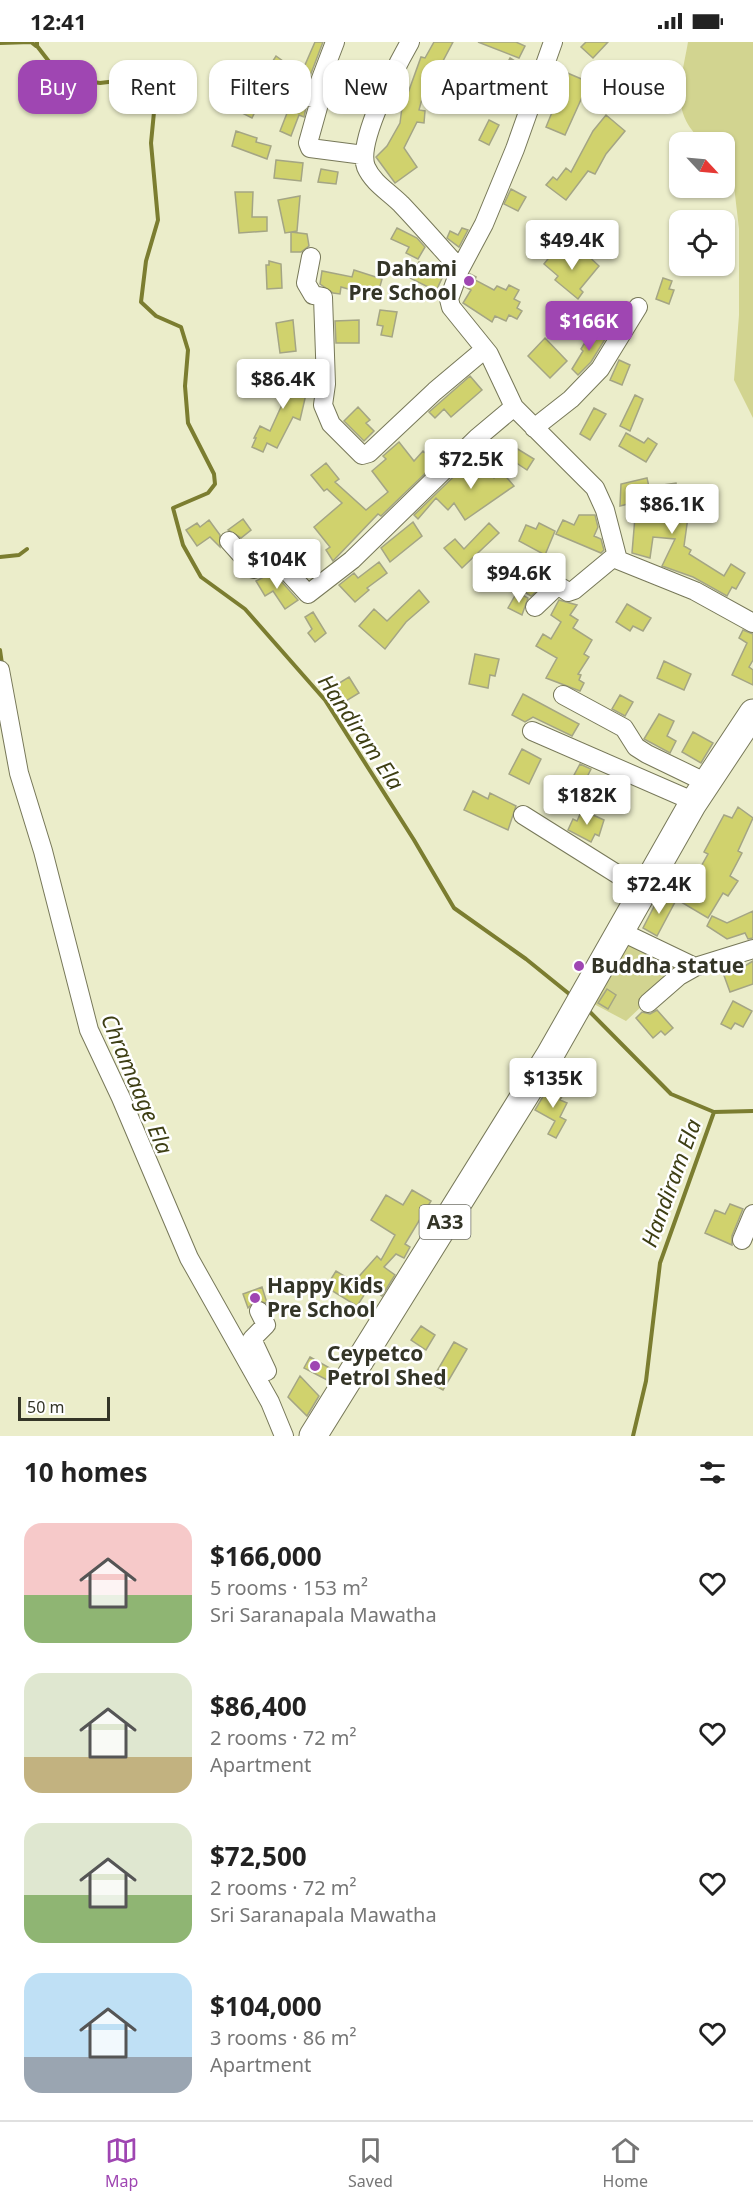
<!DOCTYPE html>
<html lang="en">
<head>
<meta charset="utf-8">
<style>
	body { margin:0; font-family:"Noto Sans",sans-serif; background:#f2f2f2; color:#222; height:100vh; display:flex; flex-direction:column; font-size:22px; white-space:nowrap }
	* { box-sizing:border-box; margin:0 }
	p { font-size:20px; color:#767676 }
	.icon { flex:none; width:33px; height:33px; fill:none; stroke:currentColor; stroke-width:2; stroke-linecap:round; stroke-linejoin:round }
	.map { position:relative; height:1394px; overflow:hidden }
	.panel { display:flex; flex-direction:column; background:#fff; flex:1 }
	.panel>* { flex:none }
	.top-card { position:absolute; left:18px; top:18px; width:717px; height:54px; display:flex; gap:12px }
	.needle { width:39px; rotate:116deg }
	.controls { position:absolute; left:669px; top:90px; display:grid; gap:12px }
	.controls a { display:grid; place-items:center; width:66px; height:66px; border-radius:12px; background:#fff; box-shadow:0 2px 4px #0004; font-size:30px }
	.scale { position:absolute; left:18px; bottom:15px; width:92px; box-sizing:border-box; padding-left:6px; border:3px solid #343527; border-top:0; font-size:16px; line-height:21px; white-space:nowrap; color:#343527; -webkit-text-stroke:4px #fff; paint-order:stroke }
	.price { position:absolute; translate:-50% -51px; padding:0 14px; border-radius:6px; background:#fff; color:#222; font-size:20px; line-height:39px; filter:drop-shadow(0 2px 3px #0008) }
	.price::after { content:''; position:absolute; left:50%; top:36px; width:18px; height:14px; margin-left:-9px; background:inherit; clip-path:polygon(0 0,100% 0,50% 100%) }
	.price.selected { background:#9f46b2; color:#fff }
	ul { padding:0; list-style:none }
	li { display:flex; align-items:center; gap:18px; height:150px; padding:0 24px }
	li span { display:grid; place-items:center; flex:none; width:168px; height:120px; border-radius:18px; color:#555 }
	li>.icon { margin-inline-start:auto }
	span .icon { width:72px; height:72px; fill:#fffc; stroke-width:1 }
	li b { font-size:26px }
	h2 { display:flex; justify-content:space-between; align-items:center; height:72px; padding:0 24px; font-size:26px }
	.tag { padding:0 21px; border-radius:18px; background:#fff; box-shadow:0 2px 4px #0004; font-size:21px; line-height:54px }
	.tag.selected { background:#9f46b2; color:#fff }
	.status { display:flex; justify-content:space-between; align-items:center; height:42px; padding:0 30px; background:#fff; direction:ltr }
	.status svg { height:16px; fill:currentColor }
	.tabs { display:flex; justify-content:space-around; align-items:center; height:84px; border-top:2px solid #e0e0e0; background:#fff; font-size:16px; color:#767676 }
	.tabs a { display:grid; justify-items:center; gap:3px }
	.tabs .selected { color:#9f46b2 }
	.map>svg:first-child { display:block }
</style>
</head>
<body>
<div class="status"><b>12:41</b><svg viewBox="0 0 49 12"><path d="M0 12V9h3v3zM5 12V6h3v6zM10 12V3h3v9zM15 12V0h3v12zM26 1h20v11H26zM47 4h2v5h-2z"/></svg></div>
<div class="map">
<svg width="753" height="1394" viewBox="0 0 753 1394">
	<rect width="100%" height="100%" fill="#ebedca"/>
	<path fill="#d2d490" d="M688 0H753V376L734 338 739 273V187L734 144 725 127 724 100H703C669 69 681 41 688 0Z
		M625 899 680 928 626 979 592 961Z"/>
	<g fill="none" stroke-linecap="round" stroke-linejoin="round">
		<path stroke="#7b7d30" stroke-width="4" d="M37 0V4L61 35 100 41 125 38 147 53 154 70 151 101 158 178 146 219 141 260 156 274 181 285 188 308 185 344 188 381 214 432 215 442 208 451 173 466 183 503 201 535 245 567 325 658 414 798 454 866 526 917 573 955
			M0 1 31 0 36 4
			M0 515 19 513 27 507
			M0 608 2 622
			M588 968 671 1052 714 1070 660 1221 646 1339 633 1394
			M714 1070 753 1069"/>
	</g>
	<path fill="#d0d26d" stroke="#a4a584" stroke-width="1.5" d="M315 0H323L307 42 284 36 269 25 276 14 301 32Z
		M434 0H453L435 34 429 31 419 68 425 69 424 81 417 80 404 106 417 125 395 141 376 115 387 104 400 81 404 50 408 51 421 15 425 16Z
		M478 0H516L525 4 519 16Z
		M586 0H608L593 16 581 5Z
		M510 16 531 29 525 47 501 33Z
		M465 26 485 33 477 60 457 53Z
		M558 27 598 44 606 34 621 47 603 68 584 51 565 93 546 85 560 51 549 46Z
		M364 32 380 33 364 71 359 67 364 47 355 46Z
		M253 38 261 42 264 51 252 76 238 69Z
		M291 61 306 66 304 75 299 73 291 94 280 89Z
		M606 73 625 89 606 112 595 132 588 129 566 158 546 143 553 135 557 138 566 126 571 130 593 89Z
		M489 78 499 83 489 103 479 98Z
		M236 89 257 96 256 100 271 104 267 117 232 104Z
		M276 118 303 121 301 139 274 136Z
		M321 127 338 130 336 142 318 140Z
		M511 147 526 155 518 169 504 162Z
		M235 150H253L252 175H267V189L239 191Z
		M300 154 297 189 285 191 278 158Z
		M397 186 417 196 425 205 418 217 406 211 409 205 391 197Z
		M462 186 468 188 459 205 447 196 450 189 458 193Z
		M291 190 307 192 309 204 301 210H291Z
		M555 208 570 220 573 215 577 218 584 210 599 224 580 247 583 250 578 257 555 238 558 234 544 222Z
		M269 219 281 222 282 246 267 247 266 223H269Z
		M419 220 444 232 436 249 410 236Z
		M354 228 382 237 377 255 341 245 340 252 333 251 320 242 322 229 352 235Z
		M470 232 476 235 475 238 494 248 497 244 506 248 509 243 519 248 514 257 520 260 517 266 522 269 517 277 509 273 506 279 495 274 492 280 463 261 471 248 465 245Z
		M663 236 672 239 669 247 674 248 669 262 656 257Z
		M380 268 397 270 392 295 381 293 383 284 377 283Z
		M293 278 296 309 280 311 276 281Z
		M359 278V301H336L335 279Z
		M597 287 607 294 591 320 578 333 572 327 583 309 581 307 584 302 587 303Z
		M545 296 567 319 550 336 528 314Z
		M619 318 630 323 622 343 610 338Z
		M281 327 301 333 298 345 307 348 300 378 293 375 277 406 267 401 263 410 252 405 256 396H254L260 384 270 389 285 356 274 353Z
		M470 334 482 348 451 375 444 367 435 376 429 370Z
		M635 353 643 357 630 389 620 384Z
		M358 365 370 378 366 381 374 389 364 399 344 379Z
		M594 366 606 372 590 398 580 392Z
		M626 391 644 401 648 396 657 402 646 420 619 404Z
		M399 400 414 419 423 409 436 421 381 474 378 472 333 519 326 508 330 505 314 485 342 461 327 447 324 449 311 433 326 421 339 437 335 440 366 468 388 450 372 429 386 417 383 414Z
		M516 406 534 417 527 428 509 416Z
		M475 414 494 436 502 430 514 444 465 478 454 461 448 468 436 456 418 477 414 473Z
		M647 436 649 445 676 441 681 477 688 475 684 504 691 508 689 512 724 534 731 522 745 531 736 547 732 545 727 554 693 535 662 524 675 497 653 495 650 516 632 511 635 475 657 476 660 454 620 464 621 442Z
		M579 473H595L598 485 594 494 601 497 604 508 601 511 556 492 563 478 574 483Z
		M243 477 251 488 241 496 228 488Z
		M209 478 220 493V505L210 495 197 504 186 488 197 481 200 485Z
		M413 480 422 494 390 520 381 506Z
		M489 481 499 491 462 526 444 506 455 497 464 507Z
		M539 481 555 489 545 513 519 499 526 483 536 487Z
		M542 517 559 525 554 535 531 554 526 551 532 537 528 534Z
		M379 520 387 531 367 546 369 548 355 560 339 543 354 531 358 536Z
		M273 530 298 558 285 567 273 549 265 554 256 539Z
		M419 548 429 560 406 580 385 607 359 584 374 567 387 579Z
		M517 550 528 556 522 573 508 566Z
		M559 558 577 563 570 573 578 578 573 586 592 598 584 612 589 615 578 632 581 633 579 638 584 641 580 649 546 636 557 616 536 604 543 592 551 597 561 580 551 573Z
		M627 562 651 576 643 589 633 584 630 589 616 580Z
		M313 570 326 591 315 600 308 591 312 587 305 575Z
		M743 588 753 592V618L749 625 753 628V643L732 633 747 601 739 596Z
		M475 612 499 617 495 634 490 633 488 646 469 642Z
		M664 619 691 632 684 648 657 636Z
		M349 635 359 651 346 659 336 643Z
		M523 652 579 682 572 694 533 675 525 680 512 673Z
		M620 653 633 660 625 674 612 667Z
		M659 672 674 679 667 694 676 699 670 711 644 697Z
		M693 690 713 701 701 721 682 710Z
		M522 707 541 717 529 742 509 732Z
		M580 722 591 727 584 741 573 735Z
		M473 749 488 757 490 751 516 764 508 788 464 768Z
		M738 765 753 776 738 809 742 811 730 834 738 839 728 854 723 851 708 876 681 860 708 812 704 810 724 773 732 776Z
		M582 768 604 778 599 794 595 792 591 800 568 788 573 777 577 779Z
		M660 853 675 860 657 894 643 886Z
		M753 869V896L748 897 745 891 727 897 707 884 712 874 727 881Z
		M753 919V942L730 950 722 928 739 923 740 927Z
		M607 947 616 953 608 967 598 961Z
		M733 959 752 969 743 985 735 981 731 987 721 982Z
		M657 968 673 986 665 993 661 989 653 996 636 976 642 970 650 972Z
		M549 1044 564 1051 560 1058 567 1061 560 1075 566 1078 556 1096 548 1092 555 1079 535 1068Z
		M412 1148 431 1159 405 1202 410 1205 404 1216 396 1212 384 1225 395 1233 382 1254 370 1244 357 1264 326 1245 336 1229 354 1240 377 1214 381 1218 395 1193 371 1178 386 1153 403 1163Z
		M730 1162 743 1167 732 1194V1203L705 1191 715 1168 725 1172Z
		M262 1245 267 1261 255 1259 248 1266 243 1252Z
		M421 1284 435 1293 426 1308 411 1298Z
		M454 1300 467 1307 443 1348 430 1341Z
		M310 1315 335 1329 329 1339 304 1326Z
		M300 1334 319 1354 307 1374 288 1355Z"/>
	<g fill="none" stroke-linecap="round" stroke-linejoin="round">
		<defs>
			<path id="minor" d="M410 0C397 23 356 100 366 125 373 141 389 150 401 162 421 183 440 205 460 227L449 257 451 265 489 312 514 365 595 446 605 468 618 518 695 549 753 581
				M272 44 320 58 308 101 310 106 364 113
				M314 55 335 0
				M311 215 306 241 313 253 323 255 326 342 323 363 331 382 362 413 369 411 435 349 485 307
				M460 227 484 182 515 107 553 0
				M534 386 571 357 600 327 638 265
				M229 499 254 527 275 516 308 552 352 518 477 396 514 365
				M535 565 555 546H562L568 550 574 548 615 514
				M0 628 19 731 43 809 89 988 121 1056 189 1216 270 1360 284 1394
				M563 653 624 686 636 705 647 712 707 741
				M532 689 695 760
				M523 773 644 849
				M622 890 695 925 753 907
				M648 961 679 934 695 925
				M742 1198 753 1172
				M259 1269 266 1283 252 1297 267 1329"/>
			<path id="highway" d="M313 1394 550 1013 692 763 753 671"/>
		</defs>
		<use href="#minor" stroke="#777859" stroke-width="20"/>
		<use href="#highway" stroke="#777859" stroke-width="29"/>
		<use href="#minor" stroke="#fff" stroke-width="18"/>
		<use href="#highway" stroke="#fff" stroke-width="27"/>
	</g>
	<g fill="#9f46b2" stroke="#fff" stroke-width="2">
		<circle cx="469" cy="239" r="6"/>
		<circle cx="579" cy="924" r="6"/>
		<circle cx="255" cy="1256" r="6"/>
		<circle cx="315" cy="1324" r="6"/>
	</g>
	<g text-anchor="middle" stroke-width="5" stroke-linejoin="round" paint-order="stroke">
		<rect fill="#fff" stroke="#717268" stroke-width="1.5" x="419.5" y="1163" width="51" height="34" rx="4.5"/>
		<g font-size="20" font-weight="bold" fill="#343527">
			<text x="445" y="1187">A33</text>
		</g>
		<g font-size="21" font-weight="bold" fill="#343527" stroke="#fff" text-anchor="start">
			<text x="457" y="234" text-anchor="end">Dahami<tspan x="457" dy="24">Pre School</tspan></text>
			<text x="591" y="931">Buddha statue</text>
			<text x="267" y="1251">Happy Kids<tspan x="267" dy="24">Pre School</tspan></text>
			<text x="327" y="1319">Ceypetco<tspan x="327" dy="24">Petrol Shed</tspan></text>
		</g>
		<g font-size="22" font-style="italic" fill="#3e3f14" stroke="#fff">
			<text transform="translate(361 690) rotate(56)" y="8">Handiram Ela</text>
			<text transform="translate(137 1042) rotate(67)" y="8">Chramaage Ela</text>
			<text transform="translate(671 1141) rotate(-70)" y="8">Handiram Ela</text>
		</g>
	</g>
</svg>
<div class="controls">
<a><svg class="needle" viewBox="-14 -14 28 28"><path d="M0-13l5 13h-10z" fill="#e53935"/><path d="M0 13l5-13h-10z" fill="#767676"/></svg></a>
<a><svg class="icon" aria-label="locate" viewBox="0 0 24 24"><circle cx="12" cy="12" r="6"/><path d="M12 2v4M12 18v4M2 12h4M18 12h4"/></svg></a>
</div>
<div class="scale">50 m</div>
<b class="price" style="left:572px;top:229px">$49.4K</b>
<b class="price selected" style="left:589px;top:310px">$166K</b>
<b class="price" style="left:283px;top:368px">$86.4K</b>
<b class="price" style="left:471px;top:448px">$72.5K</b>
<b class="price" style="left:672px;top:493px">$86.1K</b>
<b class="price" style="left:277px;top:548px">$104K</b>
<b class="price" style="left:519px;top:562px">$94.6K</b>
<b class="price" style="left:587px;top:784px">$182K</b>
<b class="price" style="left:659px;top:873px">$72.4K</b>
<b class="price" style="left:553px;top:1067px">$135K</b>
<div class="top-card">
<a class="tag selected">Buy</a>
<a class="tag">Rent</a>
<a class="tag">Filters</a>
<a class="tag">New</a>
<a class="tag">Apartment</a>
<a class="tag">House</a>
</div>
</div>
<section class="panel">
<h2>10 homes<svg class="icon" aria-label="filters" viewBox="0 0 24 24"><path d="M4 7h16M4 17h16"/><circle cx="9" cy="7" r="2"/><circle cx="15" cy="17" r="2"/></svg></h2>
<ul>
<li><span style="background:linear-gradient(#f6c9c9 60%,#8fb573 0)"><svg class="icon" aria-label="home" viewBox="0 0 24 24"><path d="M3 11l9-7 9 7M6 9v11h12V9"/></svg></span><div><b>$166,000</b><p>5 rooms · 153 m²</p><p>Sri Saranapala Mawatha</p></div><svg class="icon" aria-label="heart" viewBox="0 0 24 24"><path d="M12 20l-8-8c-3-5 5-10 8-4 3-6 11-1 8 4z"/></svg></li>
<li><span style="background:linear-gradient(#dfe7d0 70%,#c2b280 0)"><svg class="icon" aria-label="home" viewBox="0 0 24 24"><path d="M3 11l9-7 9 7M6 9v11h12V9"/></svg></span><div><b>$86,400</b><p>2 rooms · 72 m²</p><p>Apartment</p></div><svg class="icon" aria-label="heart" viewBox="0 0 24 24"><path d="M12 20l-8-8c-3-5 5-10 8-4 3-6 11-1 8 4z"/></svg></li>
<li><span style="background:linear-gradient(#dfe7d0 60%,#8fb573 0)"><svg class="icon" aria-label="home" viewBox="0 0 24 24"><path d="M3 11l9-7 9 7M6 9v11h12V9"/></svg></span><div><b>$72,500</b><p>2 rooms · 72 m²</p><p>Sri Saranapala Mawatha</p></div><svg class="icon" aria-label="heart" viewBox="0 0 24 24"><path d="M12 20l-8-8c-3-5 5-10 8-4 3-6 11-1 8 4z"/></svg></li>
<li><span style="background:linear-gradient(#bfe0f5 70%,#9aa5b1 0)"><svg class="icon" aria-label="home" viewBox="0 0 24 24"><path d="M3 11l9-7 9 7M6 9v11h12V9"/></svg></span><div><b>$104,000</b><p>3 rooms · 86 m²</p><p>Apartment</p></div><svg class="icon" aria-label="heart" viewBox="0 0 24 24"><path d="M12 20l-8-8c-3-5 5-10 8-4 3-6 11-1 8 4z"/></svg></li>
</ul>
</section>
<nav class="tabs">
<a class="selected"><svg class="icon" aria-label="map" viewBox="0 0 24 24"><path d="M3 6l6-2 6 2 6-2v14l-6 2-6-2-6 2zM9 4v14M15 6v14"/></svg>Map</a>
<a><svg class="icon" aria-label="saved" viewBox="0 0 24 24"><path d="M7 4h10v16l-5-4-5 4z"/></svg>Saved</a>
<a><svg class="icon" aria-label="home" viewBox="0 0 24 24"><path d="M3 11l9-7 9 7M6 9v11h12V9"/></svg>Home</a>
</nav>
</body>
</html>
